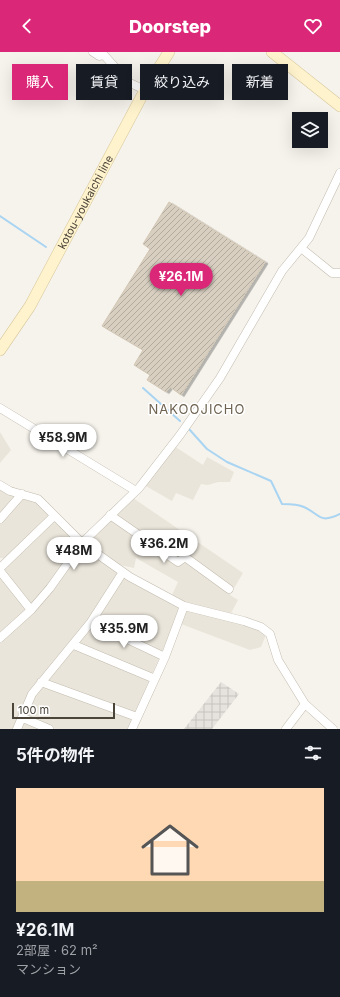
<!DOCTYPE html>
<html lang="ja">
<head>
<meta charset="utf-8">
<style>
	body { margin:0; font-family:Inter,"Noto Sans JP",sans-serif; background:#20242c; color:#f1f3f6; height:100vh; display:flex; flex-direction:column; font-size:15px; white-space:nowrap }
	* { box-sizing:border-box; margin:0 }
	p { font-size:13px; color:#9ea1a6 }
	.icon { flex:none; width:22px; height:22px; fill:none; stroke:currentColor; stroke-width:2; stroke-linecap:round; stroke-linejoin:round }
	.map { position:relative; height:677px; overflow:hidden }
	.side { display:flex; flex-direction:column; background:#171b24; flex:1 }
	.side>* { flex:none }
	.hud { position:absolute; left:12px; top:12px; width:316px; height:36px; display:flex; gap:8px }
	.tools { position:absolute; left:292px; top:60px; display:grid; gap:8px }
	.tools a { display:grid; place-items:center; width:36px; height:36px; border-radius:0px; background:#171b24; box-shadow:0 4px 16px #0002; font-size:20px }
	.scale { position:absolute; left:12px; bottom:10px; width:103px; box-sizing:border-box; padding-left:4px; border:2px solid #4b4439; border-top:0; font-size:11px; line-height:14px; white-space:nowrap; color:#4b4439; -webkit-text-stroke:3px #fff; paint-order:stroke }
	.price { position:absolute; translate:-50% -34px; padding:0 9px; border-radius:14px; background:#fff; color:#222; font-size:13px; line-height:26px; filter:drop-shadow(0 1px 2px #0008) }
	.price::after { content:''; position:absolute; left:50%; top:24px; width:12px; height:9px; margin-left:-6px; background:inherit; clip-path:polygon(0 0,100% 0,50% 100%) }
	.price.current { background:#db2777; color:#fff }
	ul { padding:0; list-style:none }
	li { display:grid; align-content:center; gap:8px; height:212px; padding:0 16px }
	li span { display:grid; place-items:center; height:124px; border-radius:0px; color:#555 }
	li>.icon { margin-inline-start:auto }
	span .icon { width:72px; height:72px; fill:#fffc; stroke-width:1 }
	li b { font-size:17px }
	h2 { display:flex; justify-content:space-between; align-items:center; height:48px; padding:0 16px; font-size:17px }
	.chip { padding:0 14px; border-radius:0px; background:#171b24; box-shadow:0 4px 16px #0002; font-size:14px; line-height:36px }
	.chip.current { background:#db2777; color:#fff }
	header { display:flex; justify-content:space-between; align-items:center; height:52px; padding:0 16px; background:#db2777; color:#fff; font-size:18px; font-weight:800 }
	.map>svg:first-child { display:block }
</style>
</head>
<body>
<header><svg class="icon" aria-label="back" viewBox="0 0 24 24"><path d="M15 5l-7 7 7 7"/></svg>Doorstep<svg class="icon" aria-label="heart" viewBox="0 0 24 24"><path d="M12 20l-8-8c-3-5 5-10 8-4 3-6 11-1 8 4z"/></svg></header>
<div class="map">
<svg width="340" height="677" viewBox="0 0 340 677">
	<defs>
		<pattern id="industrial-grid" width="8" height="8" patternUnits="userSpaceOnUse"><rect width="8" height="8" fill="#e6e2dd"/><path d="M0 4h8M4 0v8" fill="none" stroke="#c7c3be"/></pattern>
		<pattern id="building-hatch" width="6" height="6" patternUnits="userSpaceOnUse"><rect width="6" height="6" fill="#d8cfc1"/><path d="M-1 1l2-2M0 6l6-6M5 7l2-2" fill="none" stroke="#b1aa9e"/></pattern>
		<filter id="shadow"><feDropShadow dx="3" dy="1.5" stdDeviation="0" flood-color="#0004"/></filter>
	</defs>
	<rect width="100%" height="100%" fill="#f6f3ec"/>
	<path fill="#eae5da" d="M0 380 11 398 0 411Z
		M171 392 203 413 207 405 234 420 230 430H218L208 433 201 432 193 448 176 441 172 449 144 433Z
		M0 430 33 443 78 493 49 533 26 559 0 583V513L5 506H0Z
		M133 446 243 521 230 543 238 548 230 563 187 551 172 543 178 530 136 506 134 516 116 512 85 491Z
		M82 495 181 556 128 677H0V590L31 560Z
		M187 557 260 577 266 583 261 595 250 598 181 572Z"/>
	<path fill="url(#industrial-grid)" d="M221 630 239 642 212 677H184Z"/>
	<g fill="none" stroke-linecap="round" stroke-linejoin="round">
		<path stroke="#a9d4f2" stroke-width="2" d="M0 164 46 195
			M143 336 180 369
			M189 377 207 397 227 410 271 429 282 452C289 452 298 452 304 455 321 463 319 472 340 462"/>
	</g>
	<path fill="url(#building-hatch)" stroke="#d3c7b4" filter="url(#shadow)" d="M169 150 265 210 181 343 170 335 166 340 147 328 150 323 134 313 143 298 102 274 150 197 143 192Z"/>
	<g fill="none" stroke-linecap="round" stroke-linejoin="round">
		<defs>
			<path id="street" d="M93 0 99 4 104 3 128 30 145 38
				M301 196 332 221H340
				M0 356 136 439
				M0 433 10 439 38 447 82 491 130 525 184 554 244 569 261 575 270 582 278 608 305 652
				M110 463 178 510 185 505 229 537
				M0 467 22 442
				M0 516 53 465
				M0 519 31 558
				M91 570 165 605
				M0 586 31 558 50 536 82 491 139 436 180 383 220 326 282 219 309 186 340 121
				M74 593 155 627
				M41 630 137 665
				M23 666 49 677
				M17 677 32 642 91 570 123 520
				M132 677 165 605 184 554
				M286 677 305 652 333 677"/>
			<g id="secondary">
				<path d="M272 0 340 54"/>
				<path id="s1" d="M0 298 30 254 145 38 169 0"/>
			</g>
		</defs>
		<use href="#street" stroke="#c2bbae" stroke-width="9"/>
		<use href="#secondary" stroke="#d6c79b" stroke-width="12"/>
		<use href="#street" stroke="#fff" stroke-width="8"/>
		<use href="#secondary" stroke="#fff3cd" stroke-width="11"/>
	</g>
	<g text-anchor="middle" stroke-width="3" stroke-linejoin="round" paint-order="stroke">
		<g font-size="11" fill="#4b4439" stroke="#fff">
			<text dy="4" stroke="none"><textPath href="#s1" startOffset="171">kotou-youkaichi line</textPath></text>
		</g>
		<g font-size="13" letter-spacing="1" fill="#6e6250" stroke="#fff">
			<text x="197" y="362">NAKOOJICHO</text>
		</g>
	</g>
</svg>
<div class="tools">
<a><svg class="icon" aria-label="layers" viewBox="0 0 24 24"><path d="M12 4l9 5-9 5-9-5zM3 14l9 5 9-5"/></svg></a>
</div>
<div class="scale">100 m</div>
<b class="price current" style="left:181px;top:245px">¥26.1M</b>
<b class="price" style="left:63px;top:406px">¥58.9M</b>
<b class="price" style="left:164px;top:512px">¥36.2M</b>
<b class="price" style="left:74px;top:519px">¥48M</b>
<b class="price" style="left:124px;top:597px">¥35.9M</b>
<div class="hud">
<a class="chip current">購入</a>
<a class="chip">賃貸</a>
<a class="chip">絞り込み</a>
<a class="chip">新着</a>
</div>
</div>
<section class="side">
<h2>5件の物件<svg class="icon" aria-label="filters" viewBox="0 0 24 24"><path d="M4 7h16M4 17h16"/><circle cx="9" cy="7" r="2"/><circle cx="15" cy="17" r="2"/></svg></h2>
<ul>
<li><span style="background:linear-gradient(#ffd9b3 75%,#c2b280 0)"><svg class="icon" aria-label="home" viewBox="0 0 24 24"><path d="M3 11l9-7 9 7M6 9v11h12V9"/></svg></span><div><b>¥26.1M</b><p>2部屋 · 62 m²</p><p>マンション</p></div></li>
</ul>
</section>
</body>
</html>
